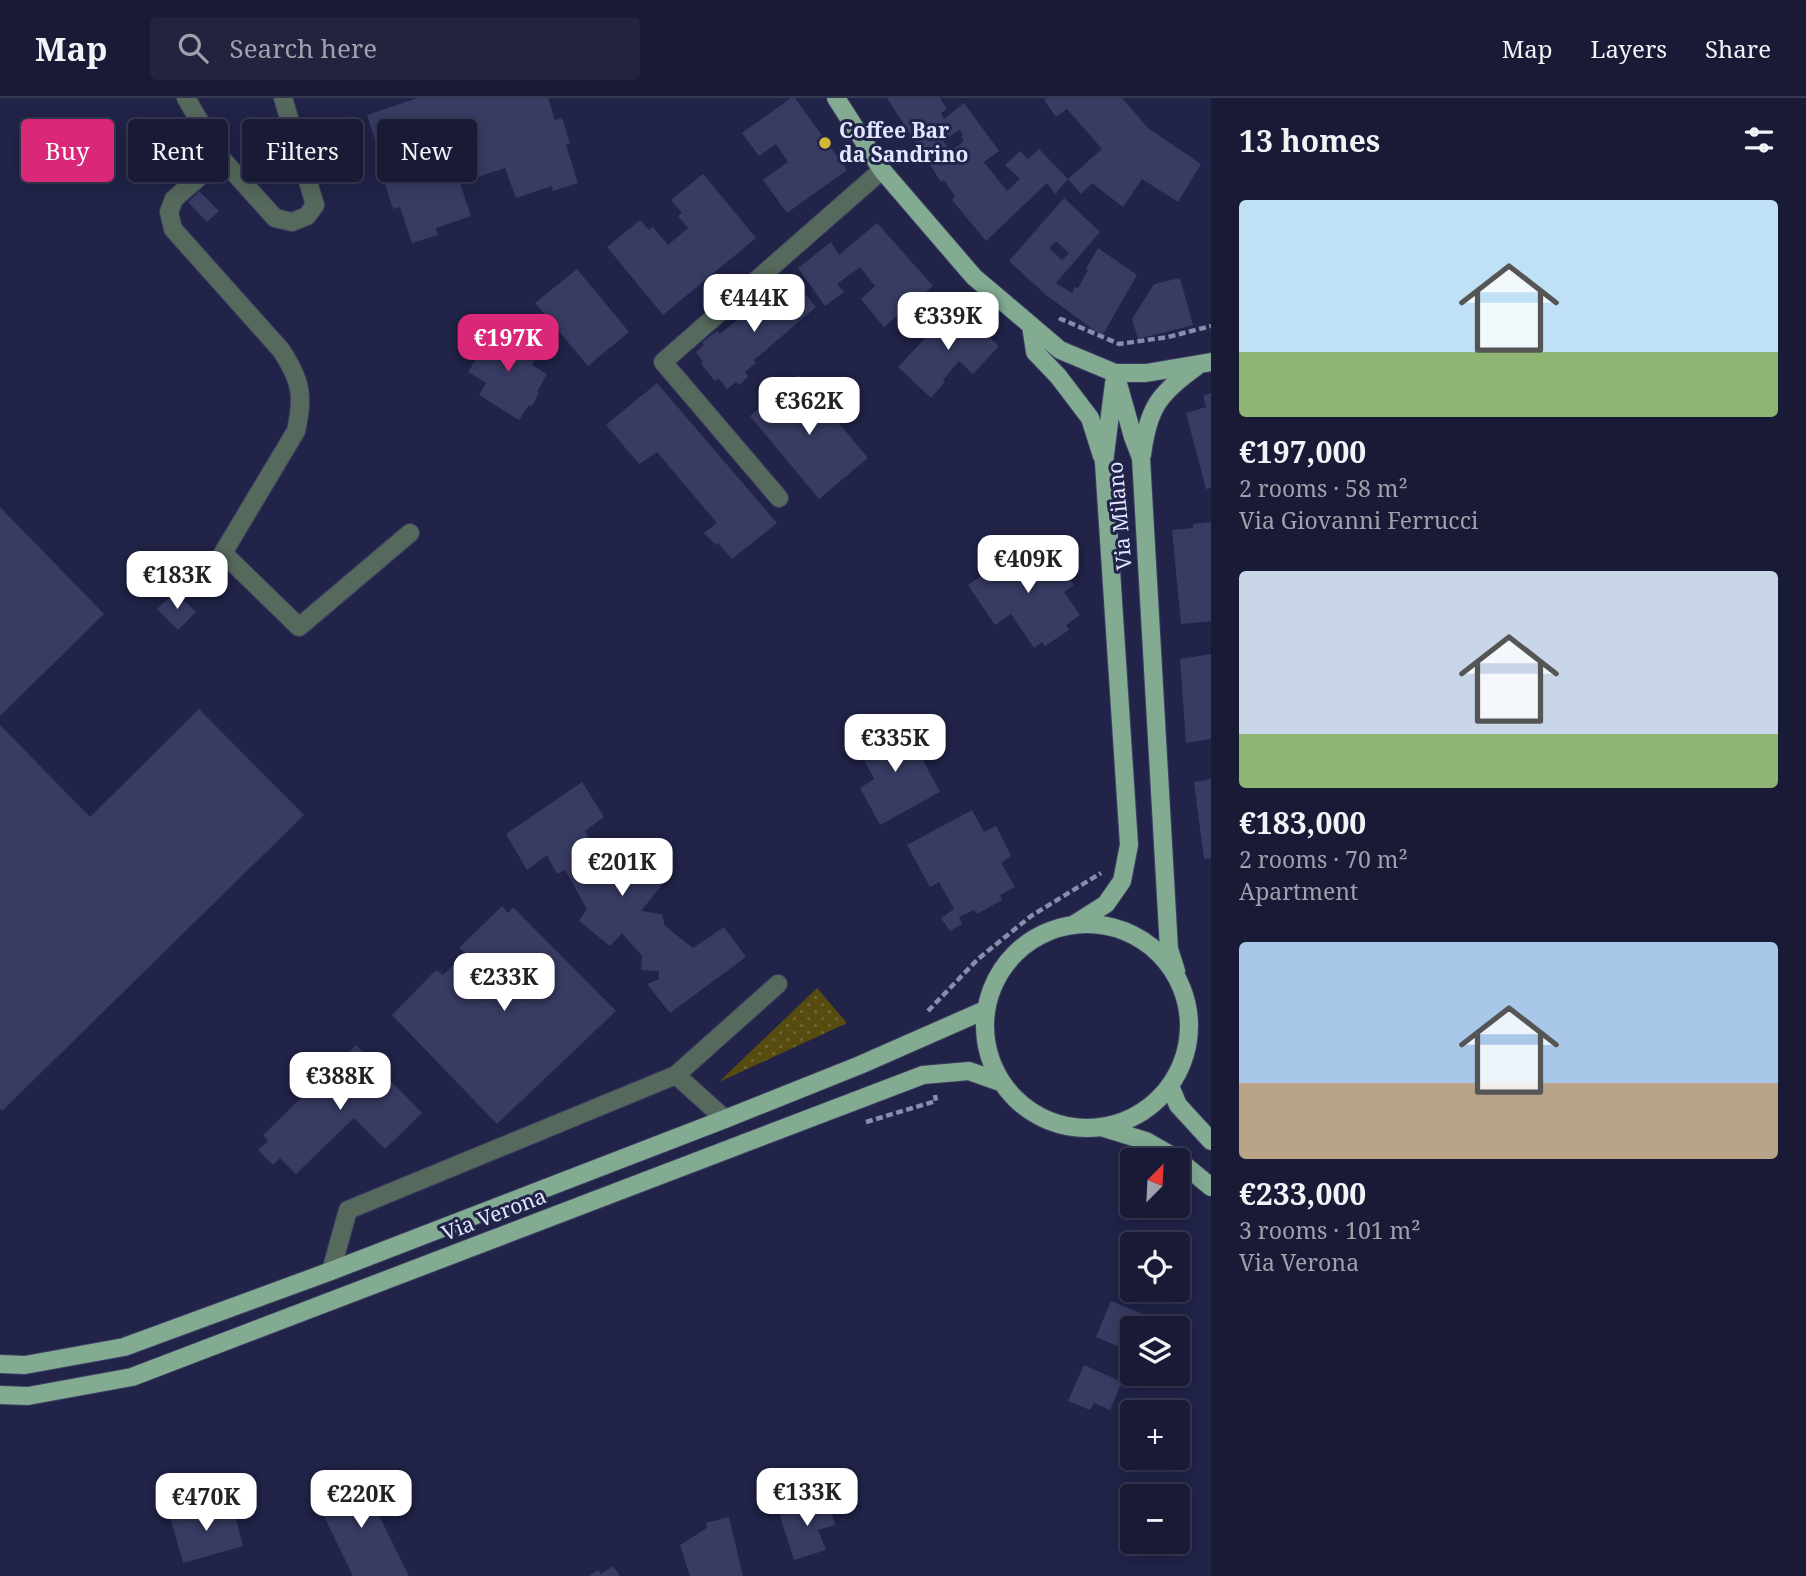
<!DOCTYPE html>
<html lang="en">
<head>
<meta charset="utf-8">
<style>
	body { margin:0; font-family:"Noto Serif",serif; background:#22233e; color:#f1f3f6; height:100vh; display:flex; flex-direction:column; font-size:26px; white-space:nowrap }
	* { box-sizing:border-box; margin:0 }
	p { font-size:23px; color:#9fa1ad }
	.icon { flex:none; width:38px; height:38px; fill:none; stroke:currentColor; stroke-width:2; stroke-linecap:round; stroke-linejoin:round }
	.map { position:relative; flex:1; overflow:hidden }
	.sheet { display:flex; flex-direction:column; background:#191a36; width:595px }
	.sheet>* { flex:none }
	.top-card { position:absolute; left:21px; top:21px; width:665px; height:63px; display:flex; gap:14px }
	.needle { width:46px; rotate:24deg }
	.fabs { position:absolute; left:1120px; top:1050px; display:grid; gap:14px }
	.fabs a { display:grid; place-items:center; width:70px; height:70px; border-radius:7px; background:#191a36; box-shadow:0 4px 18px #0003,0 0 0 2px #373851; font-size:35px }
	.price { position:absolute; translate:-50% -60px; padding:0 16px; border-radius:14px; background:#fff; color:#222; font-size:23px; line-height:46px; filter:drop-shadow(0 2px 4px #0008) }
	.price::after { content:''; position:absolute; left:50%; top:42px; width:21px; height:16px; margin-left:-10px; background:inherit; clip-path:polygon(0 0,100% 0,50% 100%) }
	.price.current { background:#db2777; color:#fff }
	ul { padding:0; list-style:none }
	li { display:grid; align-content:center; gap:14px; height:371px; padding:0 28px }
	li span { display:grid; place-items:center; height:217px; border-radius:7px; color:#555 }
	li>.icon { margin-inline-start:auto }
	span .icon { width:126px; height:126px; fill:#fffc; stroke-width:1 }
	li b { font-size:30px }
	h2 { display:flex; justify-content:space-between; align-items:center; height:84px; padding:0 28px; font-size:30px }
	.pill { padding:0 24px; border-radius:7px; background:#191a36; box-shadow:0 4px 18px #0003,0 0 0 2px #373851; font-size:24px; line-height:63px }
	.pill.current { background:#db2777; color:#fff }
	header { display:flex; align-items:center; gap:42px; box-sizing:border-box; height:98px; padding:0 35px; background:#191a36; border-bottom:2px solid #373851 }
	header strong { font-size:33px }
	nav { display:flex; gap:38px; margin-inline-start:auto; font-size:24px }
	.search { width:490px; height:63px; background:#22233e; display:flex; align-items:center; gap:18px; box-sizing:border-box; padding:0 24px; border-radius:7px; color:#9fa1ad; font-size:26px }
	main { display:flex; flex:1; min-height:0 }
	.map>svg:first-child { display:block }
</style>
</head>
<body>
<header>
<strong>Map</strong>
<div class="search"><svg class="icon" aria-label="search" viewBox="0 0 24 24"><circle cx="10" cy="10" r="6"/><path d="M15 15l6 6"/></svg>Search here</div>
<nav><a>Map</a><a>Layers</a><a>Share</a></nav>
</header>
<main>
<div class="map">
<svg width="1211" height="1478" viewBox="0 0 1211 1478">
	<defs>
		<pattern id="green-dots" width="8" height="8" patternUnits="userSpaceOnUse" patternTransform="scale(1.75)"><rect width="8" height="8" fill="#574c10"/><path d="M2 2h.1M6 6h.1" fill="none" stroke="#6f6634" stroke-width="1.8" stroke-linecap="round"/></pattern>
	</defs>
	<rect width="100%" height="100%" fill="#212348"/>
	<path fill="url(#green-dots)" d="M817 890 847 925 719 984Z"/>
	<path fill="#383c63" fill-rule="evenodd" d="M417 0H548L555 22 562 20 570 45 566 47 578 85 553 93 552 88 516 100 505 70 460 85 471 118 436 130 438 137 412 145 400 109 393 111 385 86 389 84 367 17Z
		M791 0H795L847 72 787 115 763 82 788 64 776 46 759 58 742 35Z
		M887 0H940L947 11 941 15 944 21 964 5 999 53 984 64 1007 93 1020 81 1005 67 1020 53 1028 61 1039 51 1068 81 1055 96 1047 85 986 143 952 102 955 98 944 82 941 84ZM960 32 963 37 961 38 964 43 950 54 943 42Z
		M1047 0H1122L1148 30 1201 66 1178 104 1142 81 1123 109 1092 85 1081 96 1068 81 1102 51 1067 11 1056 19 1044 2Z
		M703 76 756 140 663 217 607 149 640 122 649 132 653 129 668 147 688 130 678 118 682 115 671 102Z
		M199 93 219 113 207 124 188 104Z
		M1064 100 1100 134 1056 185 1072 195 1075 189 1078 190 1088 172 1086 171 1098 150 1137 177 1102 238 1046 197 1009 163ZM1056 143 1069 155 1062 162 1049 150Z
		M877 125 933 188 884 229 861 201 875 188 860 169 837 186 844 194 825 208 798 170 831 144 839 157Z
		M577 171 629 234 588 268 535 205Z
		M791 179 816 209 754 262 756 265 745 274 748 279 739 287 736 284 727 291 719 281 715 283 701 266 703 264 696 254 704 247 702 244 717 233 720 236Z
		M1180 180 1193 227 1138 241 1132 221 1154 186Z
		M955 208 999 248 973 276 959 263 943 282 945 284 931 300 898 269Z
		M504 226 517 241 511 246 536 260 532 267 547 276 537 294 539 295 532 308 529 307 519 322 479 297 486 285 468 274 490 239Z
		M799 277 868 360 819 401 750 318Z
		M657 285 777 425 732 461 718 445 716 447 704 435 717 425 657 354 639 366 606 327Z
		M1211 295V390L1206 391 1186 315 1206 309 1203 298Z
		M0 409 104 516 0 618Z
		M1211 424V523L1181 526 1172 432 1193 430V426Z
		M1030 445 1044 465 1055 458 1074 487 1064 494 1080 517 1066 527 1069 532 1045 548 1042 544 1034 550 1011 516 995 527 968 487Z
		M175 494 196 514 178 532 157 511Z
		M1211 556V641L1186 645 1180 561Z
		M199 611 304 717 2 1013 0 1011V627L90 719Z
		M901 624 914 648 921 650 925 655 924 664 940 694 880 727 860 690 874 681 857 648Z
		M1211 681V760L1204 761 1194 684Z
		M582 684 604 719 585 733 596 752 609 754 608 771 614 781 640 748 672 774 641 813 662 816 665 828 693 850 724 829 746 859 670 915 647 886 659 881V873L641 872 642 858 622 835 610 848 579 823 587 811 565 772 557 776 547 757 527 772 506 736Z
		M972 712 984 734 996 728 1011 758 1001 765 1015 789 1000 797 1002 802 977 816 974 812 959 819 962 826 950 833 941 820 954 811 939 784 930 789 907 747Z
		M502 808 508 815 513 809 616 913 497 1026 392 917 436 872 443 877 466 855 459 850Z
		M356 947 422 1015 385 1051 354 1020 296 1076 280 1060 273 1067 258 1052 268 1043 263 1037Z
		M1111 1203 1150 1219 1145 1230H1132V1246L1120 1241 1117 1248 1096 1239Z
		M1084 1267 1122 1284 1110 1312 1094 1305 1090 1312 1068 1303Z
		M356 1371 409 1478H353L321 1412 337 1405 328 1385Z
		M827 1400 835 1427 818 1432 826 1452 794 1462 779 1415Z
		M233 1409 243 1448 183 1465 170 1419 202 1410 204 1417Z
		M729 1419 743 1478H690L680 1447 707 1430 706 1425Z
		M613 1468 620 1478H589L598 1472 601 1476Z"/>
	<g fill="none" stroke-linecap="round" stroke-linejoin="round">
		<defs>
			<path id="minor" d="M186 0 221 60 275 120 292 124 307 118 315 107 283 0
				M221 60 174 101 169 114 173 131 281 252C301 282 304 298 296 333L223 455 299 529 410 435
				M779 400 663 264 882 72
				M676 977 778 886
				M331 1173 348 1112 676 977 725 1021"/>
			<path id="major" d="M836 0 882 72 974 179 1060 252 1115 275H1146L1211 264
				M1031 228 1035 254 1058 278 1090 320 1102 358
				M1115 275 1133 339 1141 360 1169 851 1176 873
				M1142 357C1148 311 1158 296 1196 269
				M985 928a102 102 0 1 1 204 0a102 102 0 1 1-204 0Z
				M1073 827 1106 806 1122 783 1129 747 1104 365 1114 285
				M1170 988 1178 1007 1211 1043
				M1104 1030 1146 1043 1176 1060 1211 1089
				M0 1266 25 1267 124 1249 331 1173 725 1021 860 967 985 912
				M0 1297 28 1298 132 1279 923 977 969 973 1000 984"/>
		</defs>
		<use href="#minor" stroke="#3c3e62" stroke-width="20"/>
		<use href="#major" stroke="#3c3e62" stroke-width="20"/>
		<path stroke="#898cab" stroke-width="4.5" stroke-dasharray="7 3.5" stroke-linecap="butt" d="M1060 223 1061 221 1119 246 1168 239 1211 228
			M928 913 978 861 1031 818 1101 775
			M866 1024 936 1003 935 997"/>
		<use href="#minor" stroke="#56695d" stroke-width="18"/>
		<use href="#major" stroke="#82ab92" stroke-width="18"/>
	</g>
	<circle fill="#d0b736" stroke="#212348" stroke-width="2.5" cx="825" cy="45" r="7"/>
	<g text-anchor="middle" stroke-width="6" stroke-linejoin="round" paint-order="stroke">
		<g font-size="21" font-weight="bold" fill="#e2e6ff" stroke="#212348" text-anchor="start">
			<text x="839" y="40">Coffee Bar<tspan x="839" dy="24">da Sandrino</tspan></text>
		</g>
		<g font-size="21" fill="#e2e6ff" stroke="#212348">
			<text transform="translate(1120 418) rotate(-95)" y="7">Via Milano</text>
			<text transform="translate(494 1117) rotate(-21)" y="7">Via Verona</text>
		</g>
	</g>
</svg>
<div class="fabs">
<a><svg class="needle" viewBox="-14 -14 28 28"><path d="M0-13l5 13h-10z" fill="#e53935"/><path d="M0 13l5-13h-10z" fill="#9fa1ad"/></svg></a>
<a><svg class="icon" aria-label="locate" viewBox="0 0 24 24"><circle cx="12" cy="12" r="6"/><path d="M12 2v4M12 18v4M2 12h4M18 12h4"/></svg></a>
<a><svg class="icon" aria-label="layers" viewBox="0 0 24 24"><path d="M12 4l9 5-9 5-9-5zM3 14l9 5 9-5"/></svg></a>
<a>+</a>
<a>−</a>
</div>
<b class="price" style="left:754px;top:236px">€444K</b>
<b class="price" style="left:948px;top:254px">€339K</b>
<b class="price current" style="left:508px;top:276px">€197K</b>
<b class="price" style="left:809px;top:339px">€362K</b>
<b class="price" style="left:1028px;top:497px">€409K</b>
<b class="price" style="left:177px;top:513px">€183K</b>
<b class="price" style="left:895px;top:676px">€335K</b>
<b class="price" style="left:622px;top:800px">€201K</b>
<b class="price" style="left:504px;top:915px">€233K</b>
<b class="price" style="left:340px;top:1014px">€388K</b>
<b class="price" style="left:807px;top:1430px">€133K</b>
<b class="price" style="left:361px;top:1432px">€220K</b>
<b class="price" style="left:206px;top:1435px">€470K</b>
<div class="top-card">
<a class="pill current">Buy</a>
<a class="pill">Rent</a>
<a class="pill">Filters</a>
<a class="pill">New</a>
</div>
</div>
<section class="sheet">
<h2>13 homes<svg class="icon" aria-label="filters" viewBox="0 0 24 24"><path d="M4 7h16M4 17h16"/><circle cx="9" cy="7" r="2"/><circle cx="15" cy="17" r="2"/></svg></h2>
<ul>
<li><span style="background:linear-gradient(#bfe0f5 70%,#8fb573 0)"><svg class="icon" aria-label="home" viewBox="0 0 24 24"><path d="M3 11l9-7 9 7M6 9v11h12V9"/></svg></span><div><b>€197,000</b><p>2 rooms · 58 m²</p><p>Via Giovanni Ferrucci</p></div></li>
<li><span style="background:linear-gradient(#c9d6e8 75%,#8fb573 0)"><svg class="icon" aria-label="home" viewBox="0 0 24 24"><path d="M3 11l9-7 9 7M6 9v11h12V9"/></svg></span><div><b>€183,000</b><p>2 rooms · 70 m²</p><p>Apartment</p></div></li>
<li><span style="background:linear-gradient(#a9c7e8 65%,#b9a48a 0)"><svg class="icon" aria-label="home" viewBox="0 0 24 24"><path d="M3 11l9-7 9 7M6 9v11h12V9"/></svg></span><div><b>€233,000</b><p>3 rooms · 101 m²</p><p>Via Verona</p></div></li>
</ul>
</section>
</main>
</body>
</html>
